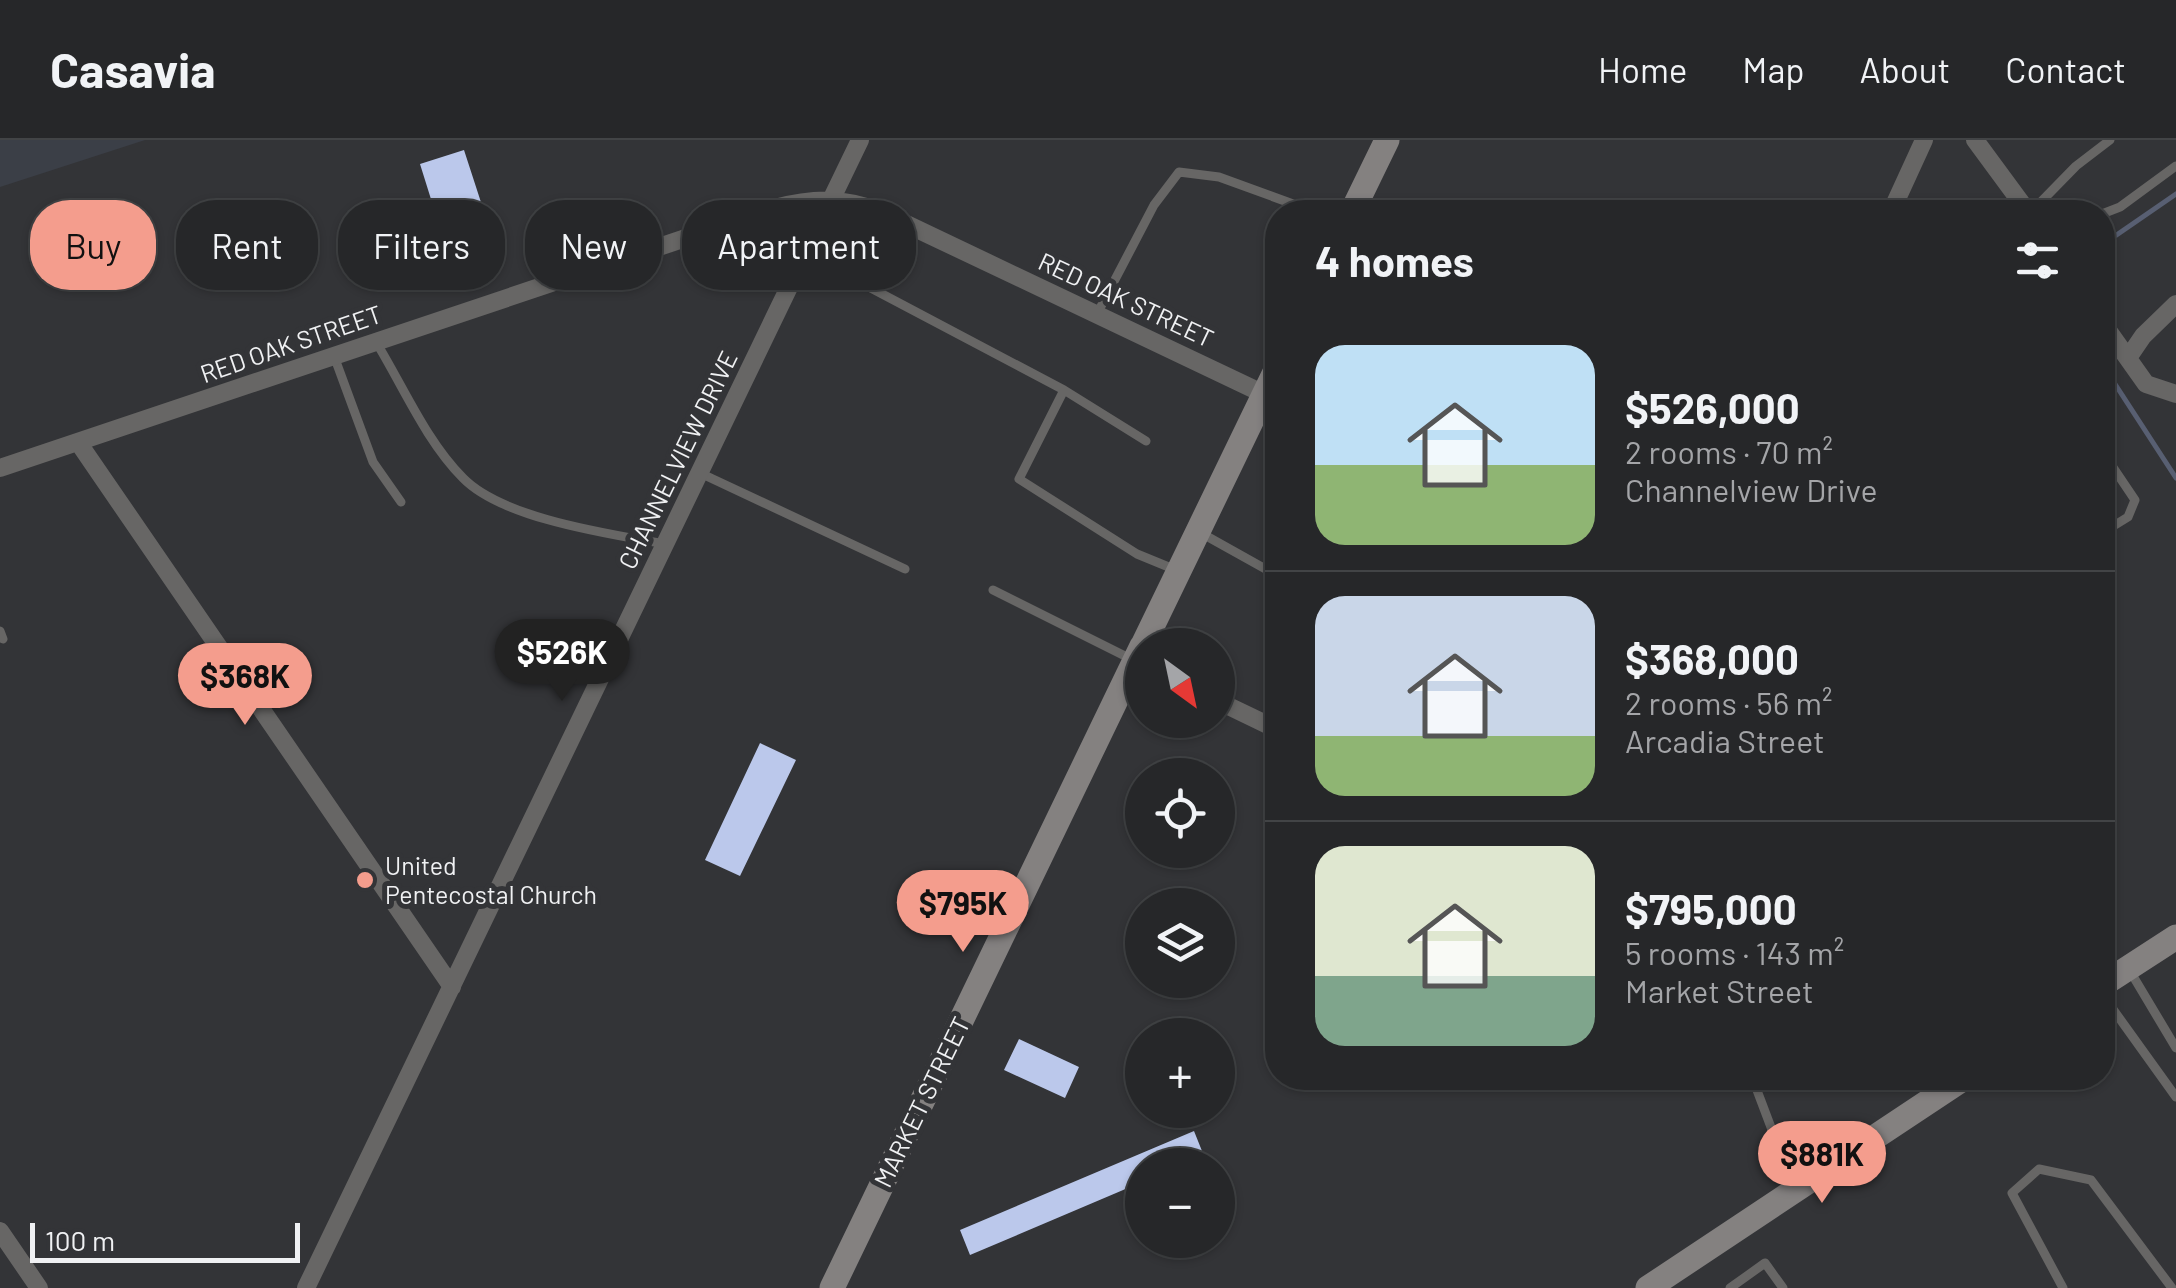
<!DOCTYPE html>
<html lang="en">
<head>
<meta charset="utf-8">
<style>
	body { margin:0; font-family:Barlow,sans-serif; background:#2e2f31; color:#f1f3f6; height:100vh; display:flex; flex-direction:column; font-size:38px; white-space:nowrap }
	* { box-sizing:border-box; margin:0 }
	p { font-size:32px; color:#a4a5a8 }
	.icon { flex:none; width:55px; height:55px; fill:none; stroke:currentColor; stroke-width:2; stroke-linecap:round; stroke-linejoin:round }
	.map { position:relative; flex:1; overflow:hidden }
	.details { position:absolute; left:1265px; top:60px; width:850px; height:890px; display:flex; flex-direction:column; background:#262729; border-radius:40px; box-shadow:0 2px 8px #0004,0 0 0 2px #424446 }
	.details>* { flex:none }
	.top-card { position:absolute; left:30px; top:60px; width:950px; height:90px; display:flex; gap:20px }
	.needle { width:65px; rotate:147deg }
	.buttons { position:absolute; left:1125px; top:488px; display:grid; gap:20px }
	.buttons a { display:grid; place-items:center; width:110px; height:110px; border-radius:50%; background:#262729; box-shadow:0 2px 8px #0004,0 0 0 2px #424446; font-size:50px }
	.scale { position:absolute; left:30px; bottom:25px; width:270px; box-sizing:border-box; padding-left:10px; border:5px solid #f0f1f3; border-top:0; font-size:28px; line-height:35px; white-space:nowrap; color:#f0f1f3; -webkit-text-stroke:8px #333437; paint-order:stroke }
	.price { position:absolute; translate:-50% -85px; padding:0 22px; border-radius:35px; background:#f49d8d; color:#111; font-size:32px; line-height:65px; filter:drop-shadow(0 2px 5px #0008) }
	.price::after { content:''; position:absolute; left:50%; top:60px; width:30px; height:22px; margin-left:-15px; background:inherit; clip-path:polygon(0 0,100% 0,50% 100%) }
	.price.on { background:#222; color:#fff }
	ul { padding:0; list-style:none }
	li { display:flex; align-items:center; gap:30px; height:250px; padding:0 50px }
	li+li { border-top:2px solid #424446 }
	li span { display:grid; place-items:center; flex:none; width:280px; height:200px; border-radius:30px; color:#555 }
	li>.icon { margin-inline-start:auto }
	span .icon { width:120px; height:120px; fill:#fffc; stroke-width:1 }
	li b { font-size:42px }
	h2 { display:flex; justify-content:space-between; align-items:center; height:120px; padding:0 50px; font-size:42px }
	.chip { padding:0 35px; border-radius:40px; background:#262729; box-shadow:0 2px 8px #0004,0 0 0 2px #424446; font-size:35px; line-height:90px }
	.chip.on { background:#f49d8d; color:#111 }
	header { display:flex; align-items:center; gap:60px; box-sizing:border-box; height:140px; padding:0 50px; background:#262729; border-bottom:2px solid #424446 }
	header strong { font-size:48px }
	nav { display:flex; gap:55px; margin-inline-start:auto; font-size:35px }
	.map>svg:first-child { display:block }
</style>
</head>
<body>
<header>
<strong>Casavia</strong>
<nav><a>Home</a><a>Map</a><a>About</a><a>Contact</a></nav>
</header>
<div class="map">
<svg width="2176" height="1148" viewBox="0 0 2176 1148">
	<rect width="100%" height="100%" fill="#333437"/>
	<path fill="#3b3f47" d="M0 0H145L0 47Z"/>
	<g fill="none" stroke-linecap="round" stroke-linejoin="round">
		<path stroke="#585f72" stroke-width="5" d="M2102 105 2176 54
			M2102 224 2176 338"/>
	</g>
	<path fill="#bbc8eb" d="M464 10 490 90 445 104 420 24Z
		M760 603 796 620 740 736 705 720Z
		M1019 899 1079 927 1065 958 1004 930Z
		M1194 991 1204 1016 1182 1025H1142V1042L970 1115 960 1090Z"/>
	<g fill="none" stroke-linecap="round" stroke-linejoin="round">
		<path stroke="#676665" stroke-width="9" d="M2031 72 2076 26 2110 0
			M2102 74 2120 67 2176 26
			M867 146 1064 250
			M1097 174 1154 65 1179 32 1219 37 1315 72
			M376 202C403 246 426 301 463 338 503 379 610 394 665 404
			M334 216 373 322 401 362
			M1146 301 1064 250 1019 339 1137 414 1176 430
			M2102 311 2135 360 2128 377 2102 393
			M700 333 905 429
			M1201 393 1278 436
			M993 450 1133 520
			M0 491 3 499
			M2130 831 2176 908
			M2102 854 2176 957
			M1747 938 1755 945 1786 1027 1803 1042
			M1730 1148 1765 1123 1783 1148
			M2063 1148 2012 1053 2039 1029 2091 1040 2172 1148"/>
		<path stroke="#676665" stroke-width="18" d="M1975 0 2028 72
			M1891 72 1924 0
			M2102 182 2146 244 2176 254
			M2128 218 2143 196 2176 164
			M78 302 452 847
			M0 328 775 68C813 58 844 57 881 72L1264 254
			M1218 561 1278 590
			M0 1091 39 1148
			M306 1148 860 0"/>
		<path stroke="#848180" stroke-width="25" d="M1352 72 1387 0
			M1143 505 1278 226
			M2102 845 2176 797
			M832 1148 1142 506
			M1648 1148 1964 938"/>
	</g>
	<circle fill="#f49d8d" stroke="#333437" stroke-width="4" cx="365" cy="740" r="10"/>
	<g text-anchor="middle" stroke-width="10" stroke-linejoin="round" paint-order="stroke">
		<g font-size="25" fill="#f0f1f3" stroke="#333437">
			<text transform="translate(1126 160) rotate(25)" y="9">RED OAK STREET</text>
			<text transform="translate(291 204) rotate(-19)" y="9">RED OAK STREET</text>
			<text transform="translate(678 320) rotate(-64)" y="9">CHANNELVIEW DRIVE</text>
			<text transform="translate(922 962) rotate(-64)" y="9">MARKET STREET</text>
		</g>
		<g font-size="25" fill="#f0f1f3" stroke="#333437" text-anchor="start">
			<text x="385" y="735">United<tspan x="385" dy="29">Pentecostal Church</tspan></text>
		</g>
	</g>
</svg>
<div class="buttons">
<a><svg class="needle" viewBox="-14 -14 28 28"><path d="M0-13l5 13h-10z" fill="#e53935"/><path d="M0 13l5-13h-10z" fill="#a4a5a8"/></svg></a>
<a><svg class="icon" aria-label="locate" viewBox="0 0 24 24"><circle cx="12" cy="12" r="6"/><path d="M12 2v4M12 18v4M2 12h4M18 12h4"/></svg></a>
<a><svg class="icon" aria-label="layers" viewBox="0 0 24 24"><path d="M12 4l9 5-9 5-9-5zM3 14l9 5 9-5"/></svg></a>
<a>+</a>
<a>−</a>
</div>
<div class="scale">100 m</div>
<b class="price on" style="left:562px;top:564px">$526K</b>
<b class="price" style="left:245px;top:588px">$368K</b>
<b class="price" style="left:963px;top:815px">$795K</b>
<b class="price" style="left:1822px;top:1066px">$881K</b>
<div class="top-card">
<a class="chip on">Buy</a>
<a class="chip">Rent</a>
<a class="chip">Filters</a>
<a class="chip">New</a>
<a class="chip">Apartment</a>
</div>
<section class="details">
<h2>4 homes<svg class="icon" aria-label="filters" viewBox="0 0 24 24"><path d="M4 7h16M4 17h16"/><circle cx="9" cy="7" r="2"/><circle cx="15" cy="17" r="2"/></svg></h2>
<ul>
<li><span style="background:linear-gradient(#bfe0f5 60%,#8fb573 0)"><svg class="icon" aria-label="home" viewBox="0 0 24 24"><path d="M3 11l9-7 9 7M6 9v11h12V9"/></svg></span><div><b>$526,000</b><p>2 rooms · 70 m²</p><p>Channelview Drive</p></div></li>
<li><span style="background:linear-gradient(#c9d6e8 70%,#8fb573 0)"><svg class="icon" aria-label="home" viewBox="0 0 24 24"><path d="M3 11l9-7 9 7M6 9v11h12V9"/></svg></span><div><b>$368,000</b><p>2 rooms · 56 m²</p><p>Arcadia Street</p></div></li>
<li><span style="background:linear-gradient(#dfe7d0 65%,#7fa58c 0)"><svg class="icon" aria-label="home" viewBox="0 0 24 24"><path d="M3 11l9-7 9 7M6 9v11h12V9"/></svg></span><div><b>$795,000</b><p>5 rooms · 143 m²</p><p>Market Street</p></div></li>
</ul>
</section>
</div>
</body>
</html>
